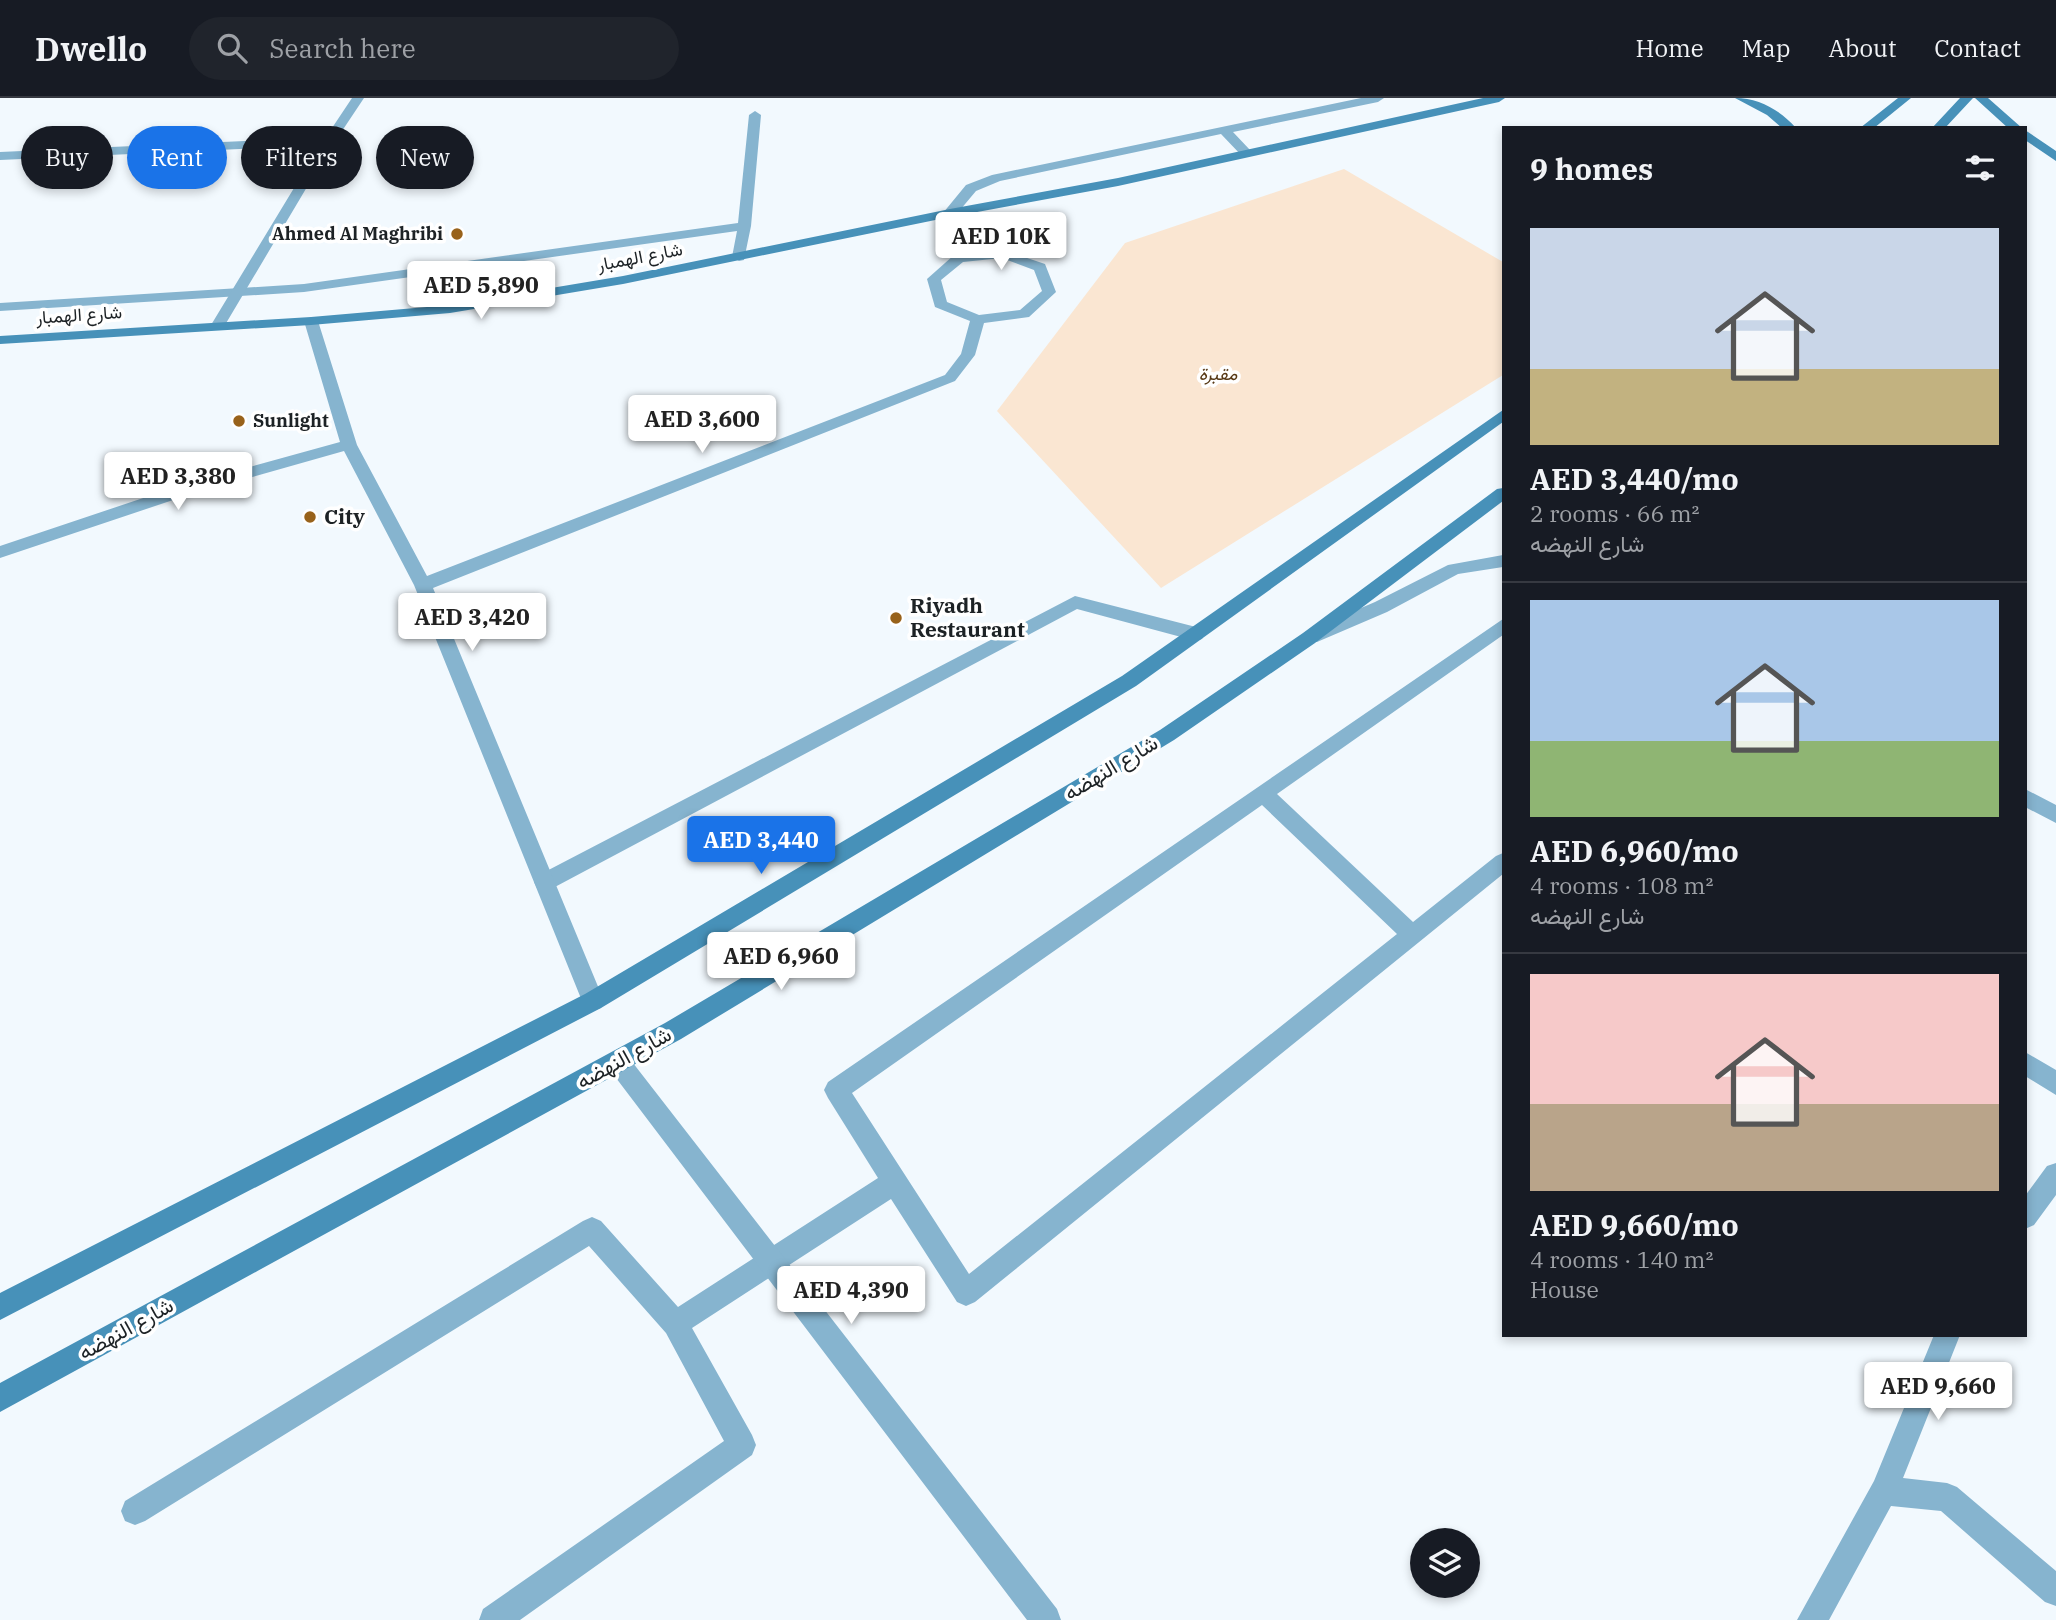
<!DOCTYPE html>
<html lang="en">
<head>
<meta charset="utf-8">
<style>
	body { margin:0; font-family:"IBM Plex Serif",Vazirmatn,serif; background:#20242c; color:#f1f3f6; height:100vh; display:flex; flex-direction:column; font-size:26px; white-space:nowrap }
	* { box-sizing:border-box; margin:0 }
	p { font-size:23px; color:#9ea1a6 }
	.icon { flex:none; width:38px; height:38px; fill:none; stroke:currentColor; stroke-width:2; stroke-linecap:round; stroke-linejoin:round }
	.map { position:relative; flex:1; overflow:hidden }
	.sheet { position:absolute; left:1502px; top:28px; width:525px; height:1211px; display:flex; flex-direction:column; background:#171b24; border-radius:0px; box-shadow:0 4px 10px #0003 }
	.sheet>* { flex:none }
	.top-card { position:absolute; left:21px; top:28px; width:665px; height:63px; display:flex; gap:14px }
	.fabs { position:absolute; left:1410px; top:1430px; display:grid; gap:14px }
	.fabs a { display:grid; place-items:center; width:70px; height:70px; border-radius:50%; background:#171b24; box-shadow:0 4px 10px #0003; font-size:35px }
	.price { position:absolute; translate:-50% -60px; padding:0 16px; border-radius:7px; background:#fff; color:#222; font-size:23px; line-height:46px; filter:drop-shadow(0 2px 4px #0008) }
	.price::after { content:''; position:absolute; left:50%; top:42px; width:21px; height:16px; margin-left:-10px; background:inherit; clip-path:polygon(0 0,100% 0,50% 100%) }
	.price.active { background:#1a73e8; color:#fff }
	ul { padding:0; list-style:none }
	li { display:grid; align-content:center; gap:14px; height:371px; padding:0 28px }
	li+li { border-top:2px solid #363941 }
	li span { display:grid; place-items:center; height:217px; border-radius:0px; color:#555 }
	li>.icon { margin-inline-start:auto }
	span .icon { width:126px; height:126px; fill:#fffc; stroke-width:1 }
	li b { font-size:30px }
	h2 { display:flex; justify-content:space-between; align-items:center; height:84px; padding:0 28px; font-size:30px }
	.pill { padding:0 24px; border-radius:32px; background:#171b24; box-shadow:0 4px 10px #0003; font-size:24px; line-height:63px }
	.pill.active { background:#1a73e8; color:#fff }
	header { display:flex; align-items:center; gap:42px; box-sizing:border-box; height:98px; padding:0 35px; background:#171b24; border-bottom:2px solid #363941 }
	header strong { font-size:33px }
	nav { display:flex; gap:38px; margin-inline-start:auto; font-size:24px }
	.search { width:490px; height:63px; background:#20242c; display:flex; align-items:center; gap:18px; box-sizing:border-box; padding:0 24px; border-radius:38px; color:#9ea1a6; font-size:26px }
	.map>svg:first-child { display:block }
</style>
</head>
<body>
<header>
<strong>Dwello</strong>
<div class="search"><svg class="icon" aria-label="search" viewBox="0 0 24 24"><circle cx="10" cy="10" r="6"/><path d="M15 15l6 6"/></svg>Search here</div>
<nav><a>Home</a><a>Map</a><a>About</a><a>Contact</a></nav>
</header>
<div class="map">
<svg width="2056" height="1522" viewBox="0 0 2056 1522">
	<rect width="100%" height="100%" fill="#f2f9fe"/>
	<path fill="#fae6d2" d="M1344 71 1503 164V277L1161 490 997 313 1125 145Z"/>
	<g fill="none" stroke-linecap="round" stroke-linejoin="round">
		<path fill="#86b4cf" fill-rule="evenodd" d="M1361 0H1384L1378 4 1233 34 1250 52V58H1242L1221 36 1000 83 976 93 955 118 950 119 943 115 966 87 992 77Z
			M755 13 761 17 751 128 744 162 739 163 732 159 737 133 304 194 0 213V205L304 186 738 125 749 17Z
			M266 42 272 46 274 56 320 53 326 57 320 61 269 64 263 60 261 50 0 62V54Z
			M1075 498 1196 529 1202 531 1205 536 1202 541 1196 543 1077 511 553 790 545 793 537 790 534 784 537 778Z
			M1503 521V537L1277 696 1413 824 1496 758 1503 755V776L975 1204 966 1208 957 1204 891 1101 692 1230 752 1337 756 1347 752 1357 520 1522H479L483 1511 724 1343 666 1235 589 1148 145 1423 135 1427 125 1423 121 1413 125 1403 583 1123 592 1119 601 1123 678 1209 878 1080 828 1000 824 992 828 984ZM1262 707 1397 836 969 1176 852 995Z
			M2025 954 2056 972V997L2025 978Z"/>
		<path fill="#86b4cf" fill-rule="evenodd" d="M352 0H364L326 57 225 227 223 230H213L211 227 314 57Z
			M1003 152 1045 166 1056 194 1029 219 984 225 975 257 955 283 433 490 604 903 601 910 593 913 585 910 582 903 414 487 344 353 182 399 0 460V448L170 391 340 344 304 223 311 219 318 223 357 347 427 478 945 277 961 256 970 223 935 209 927 181 954 157ZM1002 160 1034 172 1042 193 1020 212 979 217 947 204 941 182 963 164Z
			M1503 457V469L1458 476 1387 514 1317 544H1305L1302 539 1305 534 1375 504 1448 467Z
			M2025 691 2056 707V725L2025 709Z
			M618 953 626 956 1057 1511 1061 1522H1027L610 972 606 964 610 956Z
			M2056 1065V1097L2034 1127 2025 1131V1098L2047 1068Z
			M1934 1237H1960L1903 1380 1947 1385 1957 1389 2056 1473V1508L2045 1504 1941 1413 1891 1408 1829 1522H1797L1874 1383Z"/>
		<path fill="#4791b9" fill-rule="evenodd" d="M1483 0H1505L1499 4 1118 88 950 119 623 186 450 215 311 227 0 246V238L311 219 450 207 623 178 950 111 1118 80Z
			M1735 0C1759 0 1780 12 1796 30H1782L1767 17Z
			M1898 0H1911L1874 30H1860Z
			M1960 0H1973L1945 30H1932Z
			M1975 0H1988L2022 30H2008Z
			M2025 32 2056 53V63L2025 42Z
			M1503 312V324L1136 588 601 910 0 1222V1195L585 896 1122 578Z
			M1503 390V403L1315 545 1174 642 681 941 0 1314V1285L665 925 1160 632 1303 535 1497 391Z"/>
	</g>
	<g fill="#98621b" stroke="#fff" stroke-width="2.5">
		<circle cx="457" cy="136" r="7"/>
		<circle cx="239" cy="323" r="7"/>
		<circle cx="310" cy="419" r="7"/>
		<circle cx="896" cy="520" r="7"/>
	</g>
	<g text-anchor="middle" stroke-width="7" stroke-linejoin="round" paint-order="stroke">
		<g font-size="18" font-weight="bold" fill="#1d2225" stroke="#fff" text-anchor="end">
			<text x="443" y="142">Ahmed Al Maghribi</text>
			<text x="253" y="329" text-anchor="start">Sunlight</text>
		</g>
		<g font-size="18" fill="#1d2225" stroke="#fff">
			<text transform="translate(640 159) rotate(-11)" y="6">شارع الهمبار</text>
			<text transform="translate(79 217) rotate(-4)" y="6">شارع الهمبار</text>
		</g>
		<g font-size="18" font-style="italic" fill="#573916" stroke="#fff">
			<text x="1218" y="282">مقبرة</text>
		</g>
		<g font-size="21" font-weight="bold" fill="#1d2225" stroke="#fff" text-anchor="start">
			<text x="324" y="426">City</text>
			<text x="910" y="515">Riyadh<tspan x="910" dy="24">Restaurant</tspan></text>
		</g>
		<g font-size="21" fill="#1d2225" stroke="#fff">
			<text transform="translate(1111 670) rotate(-31)" y="7">شارع النهضه</text>
			<text transform="translate(624 960) rotate(-29)" y="7">شارع النهضه</text>
			<text transform="translate(126 1231) rotate(-29)" y="7">شارع النهضه</text>
		</g>
	</g>
</svg>
<div class="fabs">
<a><svg class="icon" aria-label="layers" viewBox="0 0 24 24"><path d="M12 4l9 5-9 5-9-5zM3 14l9 5 9-5"/></svg></a>
</div>
<b class="price" style="left:1001px;top:174px">AED 10K</b>
<b class="price" style="left:481px;top:223px">AED 5,890</b>
<b class="price" style="left:702px;top:357px">AED 3,600</b>
<b class="price" style="left:178px;top:414px">AED 3,380</b>
<b class="price" style="left:472px;top:555px">AED 3,420</b>
<b class="price active" style="left:761px;top:778px">AED 3,440</b>
<b class="price" style="left:781px;top:894px">AED 6,960</b>
<b class="price" style="left:851px;top:1228px">AED 4,390</b>
<b class="price" style="left:1938px;top:1324px">AED 9,660</b>
<div class="top-card">
<a class="pill">Buy</a>
<a class="pill active">Rent</a>
<a class="pill">Filters</a>
<a class="pill">New</a>
</div>
<section class="sheet">
<h2>9 homes<svg class="icon" aria-label="filters" viewBox="0 0 24 24"><path d="M4 7h16M4 17h16"/><circle cx="9" cy="7" r="2"/><circle cx="15" cy="17" r="2"/></svg></h2>
<ul>
<li><span style="background:linear-gradient(#c9d6e8 65%,#c2b280 0)"><svg class="icon" aria-label="home" viewBox="0 0 24 24"><path d="M3 11l9-7 9 7M6 9v11h12V9"/></svg></span><div><b>AED 3,440/mo</b><p>2 rooms · 66 m²</p><p>شارع النهضه</p></div></li>
<li><span style="background:linear-gradient(#a9c7e8 65%,#8fb573 0)"><svg class="icon" aria-label="home" viewBox="0 0 24 24"><path d="M3 11l9-7 9 7M6 9v11h12V9"/></svg></span><div><b>AED 6,960/mo</b><p>4 rooms · 108 m²</p><p>شارع النهضه</p></div></li>
<li><span style="background:linear-gradient(#f6c9c9 60%,#b9a48a 0)"><svg class="icon" aria-label="home" viewBox="0 0 24 24"><path d="M3 11l9-7 9 7M6 9v11h12V9"/></svg></span><div><b>AED 9,660/mo</b><p>4 rooms · 140 m²</p><p>House</p></div></li>
</ul>
</section>
</div>
</body>
</html>
